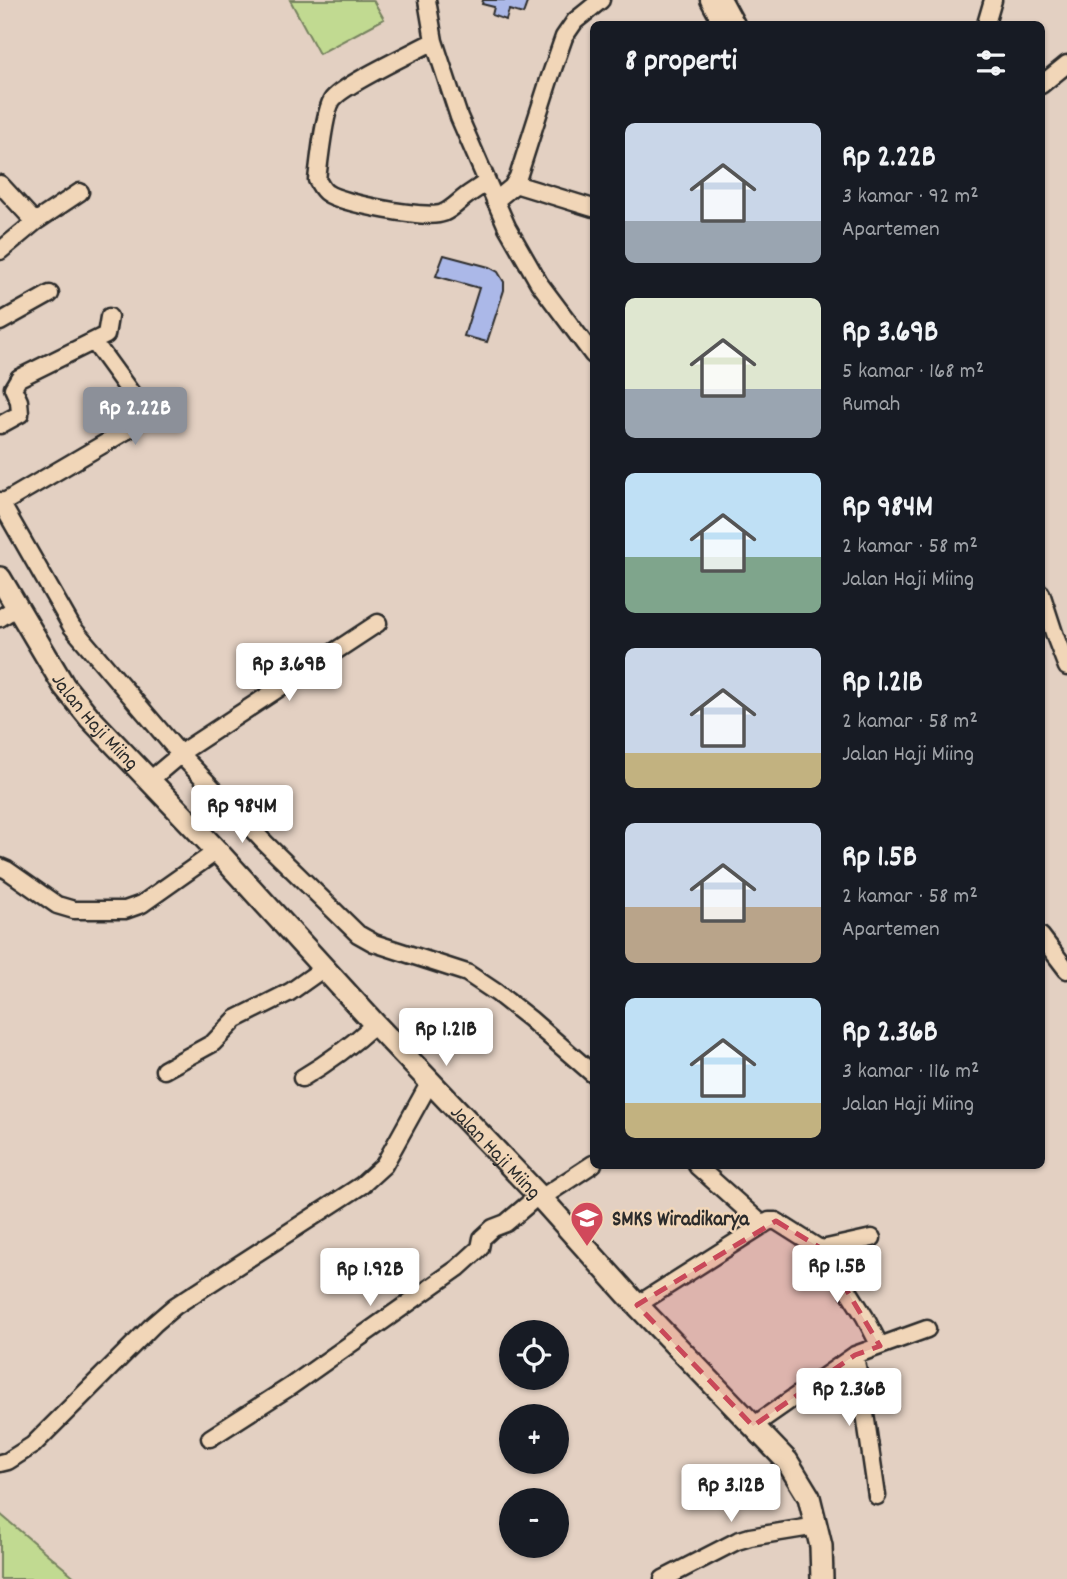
<!DOCTYPE html>
<html lang="id">
<head>
<meta charset="utf-8">
<style>
	body { margin:0; font-family:Dekko,sans-serif; background:#20242c; color:#f1f3f6; height:100vh; display:flex; flex-direction:column; font-size:26px; white-space:nowrap }
	* { box-sizing:border-box; margin:0 }
	p { font-size:23px; color:#9ea1a6 }
	.icon { flex:none; width:38px; height:38px; fill:none; stroke:currentColor; stroke-width:2; stroke-linecap:round; stroke-linejoin:round }
	.map { position:relative; flex:1; overflow:hidden }
	.panel { position:absolute; left:590px; top:21px; width:455px; height:1148px; display:flex; flex-direction:column; background:#171b24; border-radius:10px; box-shadow:0 2px 5px #0004 }
	.panel>* { flex:none }
	.controls { position:absolute; left:499px; top:1320px; display:grid; gap:14px }
	.controls a { display:grid; place-items:center; width:70px; height:70px; border-radius:50%; background:#171b24; box-shadow:0 2px 5px #0004; font-size:35px }
	.price { position:absolute; translate:-50% -60px; padding:0 16px; border-radius:7px; background:#fff; color:#222; font-size:23px; line-height:46px; filter:drop-shadow(0 2px 4px #0008) }
	.price::after { content:''; position:absolute; left:50%; top:42px; width:21px; height:16px; margin-left:-10px; background:inherit; clip-path:polygon(0 0,100% 0,50% 100%) }
	.price.current { background:#8c9099; color:#fff }
	ul { padding:0; list-style:none }
	li { display:flex; align-items:center; gap:21px; height:175px; padding:0 35px }
	li span { display:grid; place-items:center; flex:none; width:196px; height:140px; border-radius:10px; color:#555 }
	li>.icon { margin-inline-start:auto }
	span .icon { width:84px; height:84px; fill:#fffc; stroke-width:1 }
	li b { font-size:30px }
	h2 { display:flex; justify-content:space-between; align-items:center; height:84px; padding:0 35px; font-size:30px }
	.map>svg:first-child { display:block }
</style>
</head>
<body>
<div class="map">
<svg width="1067" height="1579" viewBox="0 0 1067 1579">
	<rect width="100%" height="100%" fill="#e3d0c2"/>
	<filter id="ink" filterUnits="userSpaceOnUse"><feTurbulence type="fractalNoise" baseFrequency=".0143" numOctaves="2"/><feDisplacementMap in="SourceGraphic" scale="14" xChannelSelector="R" yChannelSelector="G"/><feConvolveMatrix kernelMatrix="1 2 1 2 8 2 1 2 1" color-interpolation-filters="sRGB"/></filter>
	<g filter="url(#ink)">
		<path fill="#c1da91" stroke="#76825e" stroke-width="2" d="M290 0H373L384 19 319 54Z
			M0 1514 77 1579H0Z"/>
		<path fill="#abb8e8" stroke="#2b2b2b" stroke-width="2" d="M483 0H528L523 14 509 10 506 20 492 15 494 7 482 4Z
			M444 255 489 267 498 272 504 282V290L487 342 464 336 479 288 436 276Z"/>
		<g fill="none" stroke-linecap="round" stroke-linejoin="round">
			<defs>
				<path id="minor" d="M427 0 434 41 459 117 507 227 539 283 593 355
					M709 0 722 24
					M723 0 736 24
					M986 24 993 0
					M434 41C414 52 342 85 332 100 324 113 319 163 317 180 320 184 322 190 327 193 341 203 427 220 443 213 453 209 460 200 469 194 475 190 481 186 487 182
					M1041 85 1067 64
					M0 184 35 222
					M515 184 593 208
					M495 201 512 187 518 177 549 80 564 37 575 21 601 0
					M0 251 35 222 80 192
					M0 322 50 294
					M0 425 20 414 19 401 13 388 19 378 106 335 109 317
					M0 501 72 627 180 754 265 843 358 934 374 943 467 973 497 993 530 1019 593 1074
					M1 504 131 428 143 412 139 404 94 342
					M1041 593 1055 636 1067 667
					M0 618 17 607
					M150 780 188 748 378 623
					M0 867 7 870 57 905 74 910H125L142 904 217 851
					M1041 936 1067 970
					M164 1070 213 1043 236 1019 290 992 324 968
					M302 1078C329 1062 352 1045 375 1024
					M697 1166 763 1225
					M541 1198 593 1164
					M822 1249 865 1317 880 1346
					M637 1305 769 1221H776L817 1247 822 1249 872 1238
					M855 1355 866 1420 877 1496
					M753 1426 855 1355 927 1329
					M210 1438 291 1386 458 1268 480 1248 482 1238 493 1228 506 1223 539 1195
					M0 1463 8 1461 33 1445 154 1324 175 1306 362 1185 384 1165 430 1082
					M663 1579 737 1541 750 1537 817 1526"/>
				<g id="major">
					<path id="s1" d="M0 578 64 686 90 718 217 851 375 1024 541 1198 637 1305 787 1461 809 1497 821 1546 822 1579"/>
				</g>
			</defs>
			<use href="#minor" stroke="#2b2b2b" stroke-width="21"/>
			<use href="#major" stroke="#2b2b2b" stroke-width="26"/>
			<use href="#minor" stroke="#f1d6b8" stroke-width="16"/>
			<use href="#major" stroke="#f1d6b8" stroke-width="21"/>
		</g>
	</g>
	<path fill="#c94859" fill-opacity="0.2" stroke="#c94859" stroke-width="5" stroke-dasharray="14 9" stroke-linejoin="round" d="M776 1221 822 1249 880 1346 855 1355 753 1426 637 1305Z"/>
	<defs>
		<symbol id="school-pin" viewBox="-11 -11 22 30"><path d="M0 17L-7.5 6A9.5 9.5 0 1 1 7.5 6Z" fill="#d1495b" stroke="#f1d6b8"/><path d="M0-5L7-2L0 1L-7-2ZM-4 1L0 2.5L4 1V4Q0 6-4 4Z" fill="#fff"/></symbol>
	</defs>
	<g fill-rule="evenodd">
		<use href="#school-pin" x="568" y="1199" width="38" height="52"/>
	</g>
	<g text-anchor="middle" stroke-width="5" stroke-linejoin="round" paint-order="stroke">
		<g font-size="21" fill="#2b2b2b" stroke="#f1d6b8">
			<text dy="7" stroke="none"><textPath href="#s1" startOffset="173">Jalan Haji Miing</textPath></text>
			<text dy="7" stroke="none"><textPath href="#s1" startOffset="761">Jalan Haji Miing</textPath></text>
		</g>
		<g font-size="21" font-weight="bold" fill="#2b2b2b" stroke="#f1d6b8" text-anchor="start">
			<text x="612" y="1225">SMKS Wiradikarya</text>
		</g>
	</g>
</svg>
<div class="controls">
<a><svg class="icon" aria-label="locate" viewBox="0 0 24 24"><circle cx="12" cy="12" r="6"/><path d="M12 2v4M12 18v4M2 12h4M18 12h4"/></svg></a>
<a>+</a>
<a>−</a>
</div>
<b class="price current" style="left:135px;top:447px">Rp 2.22B</b>
<b class="price" style="left:289px;top:703px">Rp 3.69B</b>
<b class="price" style="left:242px;top:845px">Rp 984M</b>
<b class="price" style="left:446px;top:1068px">Rp 1.21B</b>
<b class="price" style="left:837px;top:1305px">Rp 1.5B</b>
<b class="price" style="left:370px;top:1308px">Rp 1.92B</b>
<b class="price" style="left:849px;top:1428px">Rp 2.36B</b>
<b class="price" style="left:731px;top:1524px">Rp 3.12B</b>
<section class="panel">
<h2>8 properti<svg class="icon" aria-label="filters" viewBox="0 0 24 24"><path d="M4 7h16M4 17h16"/><circle cx="9" cy="7" r="2"/><circle cx="15" cy="17" r="2"/></svg></h2>
<ul>
<li><span style="background:linear-gradient(#c9d6e8 70%,#9aa5b1 0)"><svg class="icon" aria-label="home" viewBox="0 0 24 24"><path d="M3 11l9-7 9 7M6 9v11h12V9"/></svg></span><div><b>Rp 2.22B</b><p>3 kamar · 92 m²</p><p>Apartemen</p></div></li>
<li><span style="background:linear-gradient(#dfe7d0 65%,#9aa5b1 0)"><svg class="icon" aria-label="home" viewBox="0 0 24 24"><path d="M3 11l9-7 9 7M6 9v11h12V9"/></svg></span><div><b>Rp 3.69B</b><p>5 kamar · 168 m²</p><p>Rumah</p></div></li>
<li><span style="background:linear-gradient(#bfe0f5 60%,#7fa58c 0)"><svg class="icon" aria-label="home" viewBox="0 0 24 24"><path d="M3 11l9-7 9 7M6 9v11h12V9"/></svg></span><div><b>Rp 984M</b><p>2 kamar · 58 m²</p><p>Jalan Haji Miing</p></div></li>
<li><span style="background:linear-gradient(#c9d6e8 75%,#c2b280 0)"><svg class="icon" aria-label="home" viewBox="0 0 24 24"><path d="M3 11l9-7 9 7M6 9v11h12V9"/></svg></span><div><b>Rp 1.21B</b><p>2 kamar · 58 m²</p><p>Jalan Haji Miing</p></div></li>
<li><span style="background:linear-gradient(#c9d6e8 60%,#b9a48a 0)"><svg class="icon" aria-label="home" viewBox="0 0 24 24"><path d="M3 11l9-7 9 7M6 9v11h12V9"/></svg></span><div><b>Rp 1.5B</b><p>2 kamar · 58 m²</p><p>Apartemen</p></div></li>
<li><span style="background:linear-gradient(#bfe0f5 75%,#c2b280 0)"><svg class="icon" aria-label="home" viewBox="0 0 24 24"><path d="M3 11l9-7 9 7M6 9v11h12V9"/></svg></span><div><b>Rp 2.36B</b><p>3 kamar · 116 m²</p><p>Jalan Haji Miing</p></div></li>
</ul>
</section>
</div>
</body>
</html>
